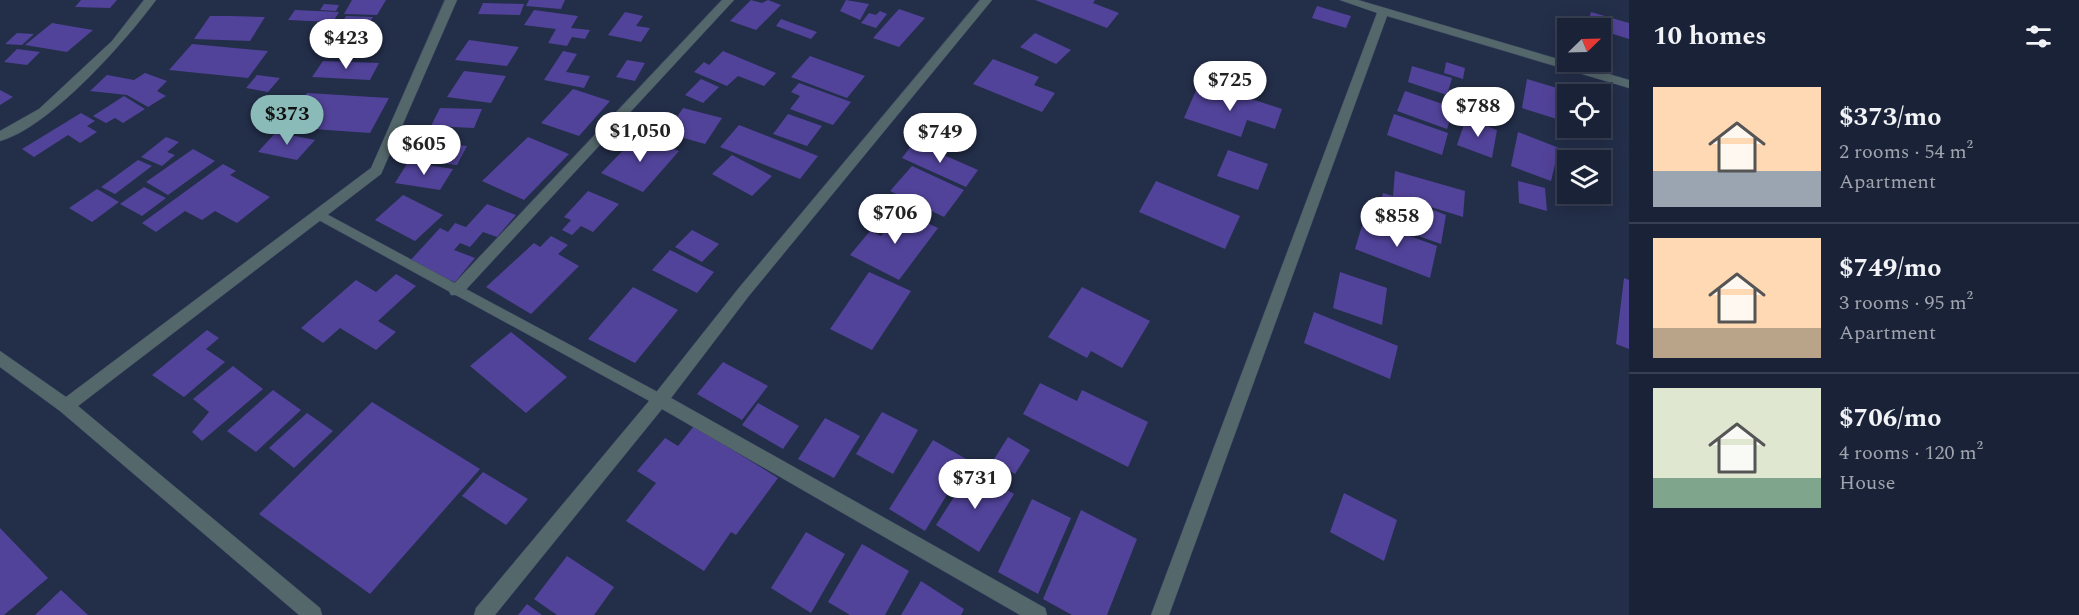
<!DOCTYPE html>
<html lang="en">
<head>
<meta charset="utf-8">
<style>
	body { margin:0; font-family:Spectral,serif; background:#232a3f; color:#f1f3f6; height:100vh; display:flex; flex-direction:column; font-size:22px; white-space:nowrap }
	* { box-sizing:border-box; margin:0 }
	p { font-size:20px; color:#9fa4ad }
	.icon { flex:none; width:33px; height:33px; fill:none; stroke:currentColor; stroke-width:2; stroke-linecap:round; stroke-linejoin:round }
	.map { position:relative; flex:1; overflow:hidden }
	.details { display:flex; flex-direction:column; background:#1a2237; width:450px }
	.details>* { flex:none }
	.needle { width:39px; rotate:67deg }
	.buttons { position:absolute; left:1557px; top:18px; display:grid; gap:12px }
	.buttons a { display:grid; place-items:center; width:54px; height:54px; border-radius:0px; background:#1a2237; box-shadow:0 3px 15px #0003,0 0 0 2px #383f52; font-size:30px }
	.price { position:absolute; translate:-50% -51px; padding:0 14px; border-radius:21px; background:#fff; color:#222; font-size:20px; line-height:39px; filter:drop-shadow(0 2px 3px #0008) }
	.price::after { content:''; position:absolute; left:50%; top:36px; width:18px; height:14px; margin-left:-9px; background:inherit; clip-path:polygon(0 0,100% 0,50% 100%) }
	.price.selected { background:#8bbbb9; color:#111 }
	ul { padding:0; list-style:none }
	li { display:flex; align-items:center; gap:18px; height:150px; padding:0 24px }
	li+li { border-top:2px solid #383f52 }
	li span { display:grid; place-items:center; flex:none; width:168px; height:120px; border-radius:0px; color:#555 }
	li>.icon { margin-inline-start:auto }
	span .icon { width:72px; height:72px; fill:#fffc; stroke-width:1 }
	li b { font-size:26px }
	h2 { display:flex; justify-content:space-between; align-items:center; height:72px; padding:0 24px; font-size:26px }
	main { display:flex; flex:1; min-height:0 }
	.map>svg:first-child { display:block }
</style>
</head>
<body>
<main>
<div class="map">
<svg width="1629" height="615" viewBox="0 0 1629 615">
	<rect width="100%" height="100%" fill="#232e49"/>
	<path fill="#52439a" d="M81 0H117L110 8 75 7Z
		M352 0H386L377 15 344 14Z
		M529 0H565L561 9 526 6Z
		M751 0 762 3 768 0 781 5 756 30 730 21Z
		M846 0 869 4 860 20 840 11Z
		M1035 0H1095L1093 3 1119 13 1107 28Z
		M483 3 524 4 520 15 478 14Z
		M324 4 339 5 336 11 320 10Z
		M1317 6 1351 16 1346 28 1312 18Z
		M899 9 925 18 899 47 873 38Z
		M295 10 339 12 333 22 288 20Z
		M534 10 578 16 571 28 590 30 585 39 572 37 567 46 548 43 556 29 524 25Z
		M880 11 887 14 876 28 861 23 869 13 876 15Z
		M625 12 643 16 636 26 650 28 641 42 608 35Z
		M1591 12 1629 23V39L1587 26Z
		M210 16H230L265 17 250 41 194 39Z
		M346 16 373 17 350 55 322 53Z
		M781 19 817 32 811 39 776 26Z
		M52 23 93 30 67 52 25 45Z
		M17 33 34 34 22 45 5 44Z
		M1035 33 1071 50 1056 64 1020 47Z
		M469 40 519 47 507 66 455 60Z
		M192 44 268 51 248 78 169 70Z
		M17 49 40 52 27 65 4 62Z
		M563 51 577 54 566 72 590 76 584 88 544 80Z
		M723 51 776 73 764 86 738 76 727 86 694 72 704 62 709 65Z
		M810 56 865 76 847 98 791 77Z
		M993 59 1039 77 1034 85 1055 93 1042 112 973 84Z
		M627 60 645 63 635 81 616 77Z
		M323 61 379 63 370 80 312 77Z
		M1446 62 1465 68 1463 79 1444 73Z
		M1412 66 1452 78 1447 95 1408 82Z
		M464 71 506 76 491 103 447 97Z
		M145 73 167 81 157 91 166 96 148 107 127 95 90 91 107 75 134 80Z
		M257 75 280 78 268 92 246 88Z
		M701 79 719 87 703 103 685 95Z
		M1527 79 1567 91 1563 121 1522 108Z
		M799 83 851 102 833 125 790 109 800 96 791 92Z
		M1197 88 1230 99 1233 93 1282 109 1275 129 1247 120 1241 137 1184 118Z
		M573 89 610 101 579 136 541 123Z
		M0 90 13 97 0 105Z
		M1405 91 1454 108 1447 129 1397 111Z
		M307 93 389 98 370 133 285 127Z
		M124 96 145 109 123 123 115 118 106 123 93 116Z
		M440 108 482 109 474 128 431 126Z
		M683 108 722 118 705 144 666 133Z
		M81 113 95 121 87 126 97 132 80 143 68 135 34 157 22 149Z
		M788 114 822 126 807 146 773 134Z
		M1394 114 1448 133 1442 155 1387 135Z
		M1466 118 1497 130 1492 158 1457 145Z
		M739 125 818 156 800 179 720 147Z
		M276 132 315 140 297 160 258 152Z
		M1518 132 1559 148 1551 181 1511 166Z
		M638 135 679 151 643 192 601 173Z
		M166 137 179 142 167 152 175 155 162 166 141 157Z
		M528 137 569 154 524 200 482 181Z
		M421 141 467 146 457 165 410 160Z
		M914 142 978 170 966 187 902 158Z
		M193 149 215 161 168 195 146 182Z
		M1228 150 1268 164 1258 190 1217 176Z
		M732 155 772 176 752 196 712 174Z
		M138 160 152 166 115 194 101 187Z
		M408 162 453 169 440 190 395 183Z
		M223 164 236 171 230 175 270 197 237 223 215 211 202 220 185 211 156 232 142 223Z
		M912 166 964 190 944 217 890 191Z
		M1395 171 1465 191 1463 217 1402 198 1446 215 1441 244 1376 221 1383 193 1393 196Z
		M1156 181 1240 216 1225 249 1139 212Z
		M1518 181 1545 188 1547 211 1519 203Z
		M144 187 166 198 142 216 120 204Z
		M97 189 119 202 92 222 69 208Z
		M588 191 619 204 593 232 581 226 572 235 562 230 571 220 564 217Z
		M403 195 443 215 415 241 375 220Z
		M487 204 516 215 497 237 483 232 470 247 460 243 454 250 475 258 455 282 408 263 440 228 448 232 455 223 466 227Z
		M901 211 938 228 899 280 850 255 870 231 881 236Z
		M1364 219 1437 246 1430 278 1355 249Z
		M692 230 719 244 702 262 675 247Z
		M551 236 568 245 558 254 579 266 531 314 486 287 534 243 540 247Z
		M670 250 714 272 697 293 652 270Z
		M869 272 911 291 872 350 830 329Z
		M1340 272 1387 288 1382 325 1333 308Z
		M396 274 416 286 378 321 396 332 376 350 340 328 323 343 301 328 356 280 376 292Z
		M1624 278 1629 280V349L1616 344Z
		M633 287 678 310 635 363 588 339Z
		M1082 287 1150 321 1122 368 1091 351 1087 358 1048 337Z
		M1314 312 1398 346 1390 379 1304 343Z
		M207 330 219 338 206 349 225 362 184 397 152 375Z
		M511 332 567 377 526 413 470 366Z
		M723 362 768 386 742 420 697 394Z
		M233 366 263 389 202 441 192 432 209 412 193 399Z
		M1040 383 1077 401 1082 390 1148 422 1128 467 1023 414Z
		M273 390 301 410 256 452 227 431Z
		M372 402 480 469 370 594 259 514Z
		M758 403 799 426 783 449 742 425Z
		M882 412 918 430 893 474 856 454Z
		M307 413 333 431 294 468 269 448Z
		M825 418 860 436 834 478 798 459Z
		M694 426 778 478 736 535 731 532 704 571 626 521 656 483 637 471 665 438 678 446Z
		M1008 437 1030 450 1015 474 993 461Z
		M933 440 968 460 925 531 889 509Z
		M972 469 1014 494 979 552 936 525Z
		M483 472 528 499 506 525 462 496Z
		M1344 493 1397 520 1384 561 1330 532Z
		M1032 499 1071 518 1038 594 998 572Z
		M1081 510 1137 539 1107 615H1072L1043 599Z
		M0 528 48 578 4 615H0Z
		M806 532 845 554 811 613 771 588Z
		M862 544 909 571 885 615H850L828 602Z
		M567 556 614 587 594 615H557L534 599Z
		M921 581 964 609 961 615H901Z
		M61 590 88 615H35Z
		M527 604 542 615H518Z"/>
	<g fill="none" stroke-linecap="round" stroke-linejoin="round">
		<defs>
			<path id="lane" d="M319 210 665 396 667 400 665 404 660 406 655 404 315 218 313 215Z"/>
			<path id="street" d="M144 0H156C125 42 50 127 0 141V131L39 109 112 41Z
				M445 0H457L381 174 78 406 320 608 322 615H299L60 411 0 367V351L66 397 371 168Z
				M722 0H734L461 295H451L449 291 451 287Z
				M980 0H992L748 297 671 398 1045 608 1047 615H1020L662 409 495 615H474L476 608 654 395 738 289Z
				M1340 0H1358L1629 80V88L1387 16 1169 615H1151L1377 13Z"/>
		</defs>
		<use href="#lane" stroke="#404b65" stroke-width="1"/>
		<use href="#street" stroke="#404b65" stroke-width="1"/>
		<use href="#lane" fill="#54676a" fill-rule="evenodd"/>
		<use href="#street" fill="#54676a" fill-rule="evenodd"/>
	</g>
</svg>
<div class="buttons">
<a><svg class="needle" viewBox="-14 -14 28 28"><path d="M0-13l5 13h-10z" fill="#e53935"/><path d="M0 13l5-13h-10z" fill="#9fa4ad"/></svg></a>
<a><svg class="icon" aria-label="locate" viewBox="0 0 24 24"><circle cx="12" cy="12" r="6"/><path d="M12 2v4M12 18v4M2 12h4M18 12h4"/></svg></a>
<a><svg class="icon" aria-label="layers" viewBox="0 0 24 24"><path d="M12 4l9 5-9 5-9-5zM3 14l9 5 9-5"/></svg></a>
</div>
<b class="price" style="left:346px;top:70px">$423</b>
<b class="price" style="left:1230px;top:112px">$725</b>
<b class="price" style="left:1478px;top:138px">$788</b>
<b class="price selected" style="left:287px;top:146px">$373</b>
<b class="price" style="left:640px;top:163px">$1,050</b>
<b class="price" style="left:940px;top:164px">$749</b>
<b class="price" style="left:424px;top:176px">$605</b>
<b class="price" style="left:895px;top:245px">$706</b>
<b class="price" style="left:1397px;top:248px">$858</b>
<b class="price" style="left:975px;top:510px">$731</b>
</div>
<section class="details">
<h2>10 homes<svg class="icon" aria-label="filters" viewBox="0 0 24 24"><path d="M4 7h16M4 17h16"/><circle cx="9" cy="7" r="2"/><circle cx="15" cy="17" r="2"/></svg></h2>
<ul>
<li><span style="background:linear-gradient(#ffd9b3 70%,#9aa5b1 0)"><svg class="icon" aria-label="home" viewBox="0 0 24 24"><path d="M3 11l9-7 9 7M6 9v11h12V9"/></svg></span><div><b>$373/mo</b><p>2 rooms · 54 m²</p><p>Apartment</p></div></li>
<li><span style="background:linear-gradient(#ffd9b3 75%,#b9a48a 0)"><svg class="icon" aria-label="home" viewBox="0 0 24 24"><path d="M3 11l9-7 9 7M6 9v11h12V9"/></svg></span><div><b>$749/mo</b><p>3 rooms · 95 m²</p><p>Apartment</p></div></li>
<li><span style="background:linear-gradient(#dfe7d0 75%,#7fa58c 0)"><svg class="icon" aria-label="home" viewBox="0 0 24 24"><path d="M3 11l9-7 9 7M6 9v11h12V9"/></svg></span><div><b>$706/mo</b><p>4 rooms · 120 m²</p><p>House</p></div></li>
</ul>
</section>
</main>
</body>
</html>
